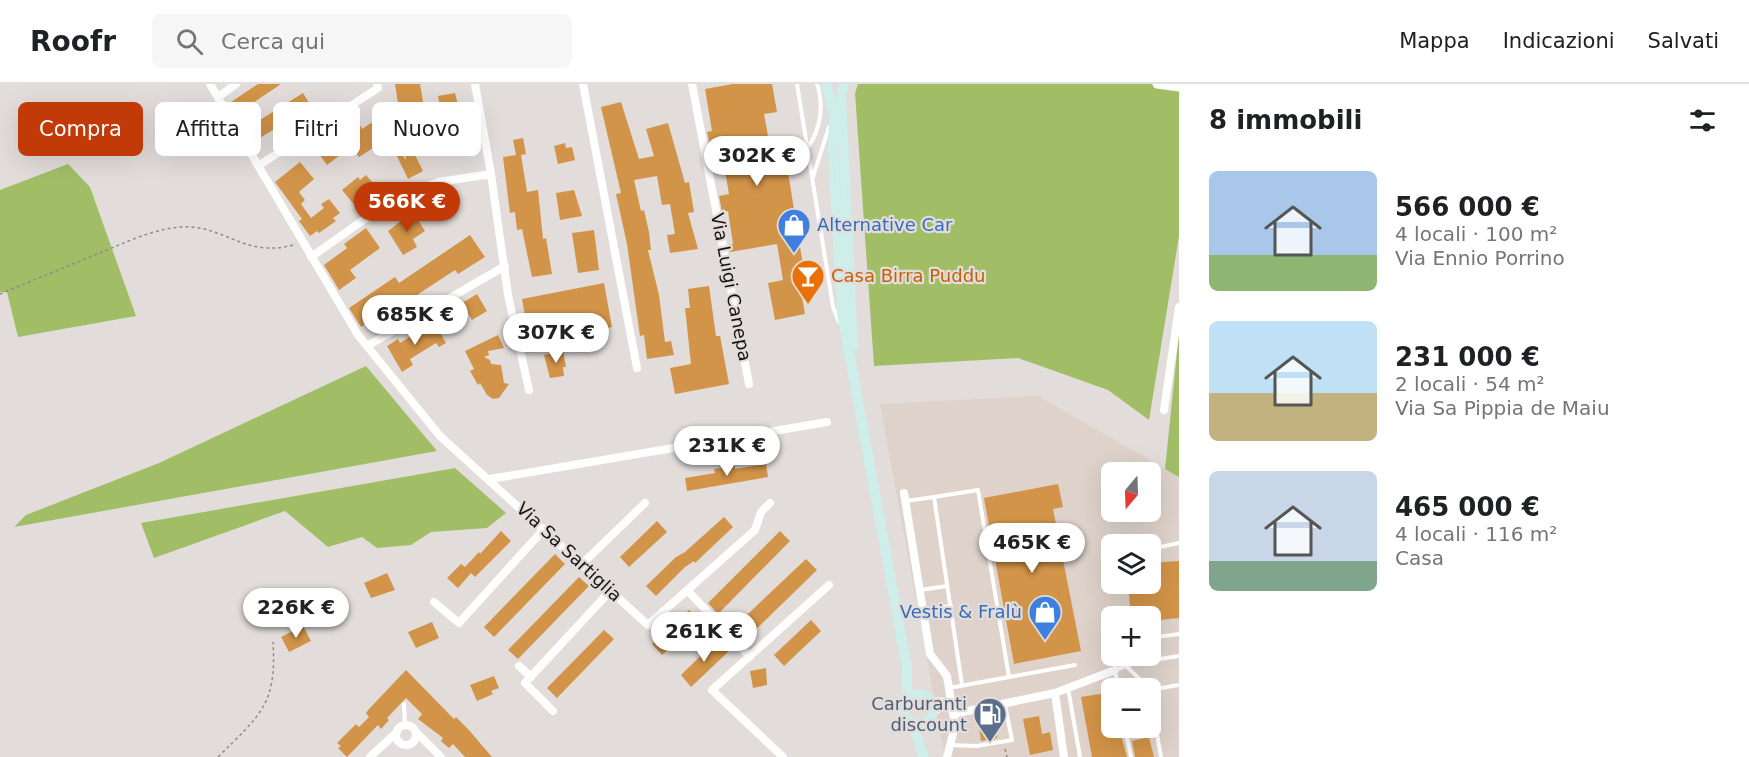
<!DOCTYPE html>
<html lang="it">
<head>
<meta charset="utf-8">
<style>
	body { margin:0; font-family:"DejaVu Sans",sans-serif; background:#f6f6f6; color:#202124; height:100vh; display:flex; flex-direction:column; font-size:22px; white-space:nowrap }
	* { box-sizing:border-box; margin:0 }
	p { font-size:20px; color:#757577 }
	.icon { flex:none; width:33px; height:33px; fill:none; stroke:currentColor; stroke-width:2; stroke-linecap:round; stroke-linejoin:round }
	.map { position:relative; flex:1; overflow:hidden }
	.sheet { display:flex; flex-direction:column; background:#fff; width:570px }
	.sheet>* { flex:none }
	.guide { position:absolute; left:18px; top:18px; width:570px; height:54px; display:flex; gap:12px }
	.needle { width:39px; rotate:199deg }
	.tools { position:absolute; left:1101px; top:378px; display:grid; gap:12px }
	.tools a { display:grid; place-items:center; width:60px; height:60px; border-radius:9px; background:#fff; box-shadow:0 6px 24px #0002; font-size:30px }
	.price { position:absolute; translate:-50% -51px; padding:0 14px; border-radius:21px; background:#fff; color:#222; font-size:20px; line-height:39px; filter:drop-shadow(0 2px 3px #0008) }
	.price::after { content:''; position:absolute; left:50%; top:36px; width:18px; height:14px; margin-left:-9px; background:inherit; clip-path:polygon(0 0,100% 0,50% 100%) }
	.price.on { background:#c23a07; color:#fff }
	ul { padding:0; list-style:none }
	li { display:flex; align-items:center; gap:18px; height:150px; padding:0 30px }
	li span { display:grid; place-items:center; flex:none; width:168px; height:120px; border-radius:9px; color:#555 }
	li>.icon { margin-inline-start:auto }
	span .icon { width:72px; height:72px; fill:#fffc; stroke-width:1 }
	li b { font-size:26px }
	h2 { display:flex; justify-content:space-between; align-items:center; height:72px; padding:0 30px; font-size:26px }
	.chip { padding:0 21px; border-radius:9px; background:#fff; box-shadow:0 6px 24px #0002; font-size:21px; line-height:54px }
	.chip.on { background:#c23a07; color:#fff }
	header { display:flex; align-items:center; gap:36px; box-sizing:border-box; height:84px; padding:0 30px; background:#fff; border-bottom:2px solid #e0e0e0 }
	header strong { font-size:28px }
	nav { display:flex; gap:33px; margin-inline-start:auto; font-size:21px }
	.search { width:420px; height:54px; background:#f6f6f6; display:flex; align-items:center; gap:15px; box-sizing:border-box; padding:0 21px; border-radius:9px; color:#757577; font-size:22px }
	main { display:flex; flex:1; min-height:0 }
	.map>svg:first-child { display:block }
</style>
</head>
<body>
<header>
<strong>Roofr</strong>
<div class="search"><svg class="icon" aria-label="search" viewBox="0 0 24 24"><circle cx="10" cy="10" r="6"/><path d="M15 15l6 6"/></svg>Cerca qui</div>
<nav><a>Mappa</a><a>Indicazioni</a><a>Salvati</a></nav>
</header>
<main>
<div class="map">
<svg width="1179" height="673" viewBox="0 0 1179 673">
	<rect width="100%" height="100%" fill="#e2ddda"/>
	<path fill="#ded2ca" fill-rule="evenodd" d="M1038 312 1179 393V673H945L880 320ZM1112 388H1150V428H1112ZM1112 460H1150V500H1112ZM1112 532H1150V572H1112ZM1112 604H1150V644H1112Z"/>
	<path fill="#a1be67" d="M858 0H1179V152L1149 336 1108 306 1018 274 874 282 855 9Z
		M68 80 90 103 136 232 18 253 7 208H0V106Z
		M1179 249V393L1165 385Z
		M366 282 437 367 14 443 26 431 159 379Z
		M455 384 506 429 487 444 431 448 411 461 377 464 362 453 328 463 285 427 154 474 141 439Z"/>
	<path fill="#d29448" d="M258 0H281L238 29 231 18Z
		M395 0H420L426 35 401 39Z
		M733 0H772L777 28 764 30 775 90 788 88 808 212 802 213 805 230 775 236 768 199 783 196 777 160 730 168 729 160H733L728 127 722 128 719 112 729 110 721 64 711 65 707 48 712 47 705 5Z
		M303 9 311 22 252 59 244 46Z
		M455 9 464 45 444 48 438 12Z
		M621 18 639 75 654 72 646 45 668 39 685 99 689 98 694 128 688 129 698 165 670 169 667 151 675 150 670 120 662 121 657 92 634 96 641 127 644 126 649 148 651 166H648L659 211 665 258 671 257 674 271 647 275 644 251 640 252 627 160 616 110 621 109 601 23Z
		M379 34 393 56 378 66 376 62 359 73 344 52 360 41 362 45Z
		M523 54 526 70 521 71 527 108 538 106 543 155 546 154 552 190 532 193 522 145 517 146 515 128 510 129 503 73 516 71 513 56Z
		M330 57 340 71 327 81 317 67Z
		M565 59 566 64 572 63 575 76 558 80 554 62Z
		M412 65 423 87 408 95 397 72 401 69 406 76 405 68Z
		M300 78 314 95 299 108 305 116 301 120 311 134 324 124 321 120 329 115 340 129 333 134 336 137 319 149 317 147 310 152 299 137 302 135 275 98Z
		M366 91 378 105 356 123 342 106 358 93 360 96Z
		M574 106 582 132 560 136 556 109Z
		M413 128 425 147 413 155 417 163 403 171 388 147Z
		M366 144 380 164 350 186 356 194 339 206 324 181 347 164 344 160Z
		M594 146 599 186 578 189 572 149Z
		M470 151 485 173 458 190 455 186 382 234 380 230 361 243 349 224 395 193 399 199Z
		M604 199 612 243 530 259 522 215Z
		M709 202 716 252H720L729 300 675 310 670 284 691 280 685 224H690L688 205Z
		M477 210 487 227 472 236 462 219Z
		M434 238 446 259 439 263 436 259 410 275 413 281 402 288 387 262 398 255 400 259Z
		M498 251 504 264 488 267 489 271 484 273 490 276 491 280 501 281 504 299 509 300 499 314 493 315 487 311 480 299 478 301 470 287 474 285 465 267Z
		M563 267 566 283H563L564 292 550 294 544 271Z
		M766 380 768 393 687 407 685 394 715 389 714 385 735 382V385Z
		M1058 400 1063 423 1053 425 1081 567 1014 580 984 414Z
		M724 433 733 443 695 479 694 477 685 483 656 512 646 502 676 473 685 468Z
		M657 437 667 448 629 483 620 473Z
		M501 447 511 457 475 493 471 489 458 504 447 494 461 480 465 483 479 468 480 470Z
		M780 447 790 457 718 530 708 519Z
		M555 470 565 480 494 553 484 543Z
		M806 475 817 486 747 554 742 556 732 545Z
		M1179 477V534L1150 537V532H1131L1128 500H1150V479Z
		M387 489 395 506 371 514 364 499Z
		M579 493 589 502 518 575 508 566Z
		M689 526 699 536 662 571 652 560Z
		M811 536 821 547 784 582 774 571Z
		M432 538 439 554 416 564 408 548Z
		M303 542 311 557 289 568 281 553Z
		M604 546 614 555 557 614 547 604Z
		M717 556 728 568 691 603 681 591Z
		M766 584 767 601 753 604 750 587Z
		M406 586 454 635 456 633 468 645 492 673H465L453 660 449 664 441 657 443 654 418 635 422 630 406 614 387 634 389 636 381 645 378 641 347 673 338 664 341 662 337 659 356 640 359 643 369 633 366 629 369 625Z
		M494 592 499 604 491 607 493 610 477 617 470 601Z
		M1112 608V644H1119L1127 673H1092L1081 613Z
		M1039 632 1042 650 1050 648 1053 666 1030 671 1023 635Z
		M994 639 997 654 981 657 979 642Z
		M1149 653 1154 673H1135L1132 657Z"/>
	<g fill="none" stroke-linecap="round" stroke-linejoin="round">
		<path stroke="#8e8b88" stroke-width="1.5" stroke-dasharray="3 3" stroke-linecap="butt" d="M0 210C34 196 68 182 102 168 127 158 153 145 181 143 224 140 246 176 296 160
			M1005 665 1007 673
			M218 673C260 631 277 621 273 558"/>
		<path stroke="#fff" stroke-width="4" d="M797 0 833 223 839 238
			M808 63C821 45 824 21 817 0
			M813 93 829 43
			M934 413 978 406 1009 593
			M906 417 934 413 962 601
			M1150 465 1179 459
			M1111 474H1112
			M920 506 947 502
			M923 525 951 522
			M1114 532V529L1122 527 1123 532
			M1150 554 1179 550
			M1124 572 1126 582 1149 604
			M1133 572 1134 579
			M949 604 1075 581
			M1068 604 1080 673
			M1118 604 1115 586 1134 579 1179 572
			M1150 606 1179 601
			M1150 609 1161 673
			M404 620 405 642
			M1125 644 1131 673
			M950 661 977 662 1012 656 1005 621"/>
		<path stroke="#fff" stroke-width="8" d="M210 0 358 251 440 352 648 541 755 446 761 428 770 419
			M475 0 491 90 508 211 529 306
			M583 0 637 284
			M692 0 749 300
			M218 13 236 0
			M258 82 378 4 377 0
			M311 173 399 111 439 98 491 90
			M367 262 505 182
			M1164 326 1179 223
			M490 395 827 338
			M904 409 930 570 947 592 955 642 947 673
			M582 480 645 419
			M688 507 750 573
			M434 518 459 539 544 445
			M519 582 531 593
			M1055 609 1064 673
			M930 617 951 618
			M553 627 525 599 611 506
			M932 629 948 618
			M953 630 1055 609 1115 586
			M396 651a10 10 0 1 1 20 0a10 10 0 1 1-20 0Z
			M415 647 441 673
			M370 673 397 648
			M783 673 712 606 829 501"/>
		<path stroke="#fff" stroke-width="9" d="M1157 0 1179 3"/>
		<path stroke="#cdeee9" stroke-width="10" d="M826 0 834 31 833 67 842 229 907 584V614
			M844 0 841 13 853 262
			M903 625a15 15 0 1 1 30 0a15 15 0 1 1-30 0Z
			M912 639 924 673"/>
	</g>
	<defs>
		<symbol id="shop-pin" viewBox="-11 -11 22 30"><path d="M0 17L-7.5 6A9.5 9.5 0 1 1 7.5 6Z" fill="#3f7fe0" stroke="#e2ddda"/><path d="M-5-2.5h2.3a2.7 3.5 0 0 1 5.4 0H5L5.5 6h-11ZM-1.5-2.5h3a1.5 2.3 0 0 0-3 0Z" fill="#fff"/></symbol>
		<symbol id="bar-pin" viewBox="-11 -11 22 30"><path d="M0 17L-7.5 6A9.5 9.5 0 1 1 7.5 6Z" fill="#e8710a" stroke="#e2ddda"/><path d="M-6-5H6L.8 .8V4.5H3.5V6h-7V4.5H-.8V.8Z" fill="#fff"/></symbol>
		<symbol id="fuel-pin" viewBox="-11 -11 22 30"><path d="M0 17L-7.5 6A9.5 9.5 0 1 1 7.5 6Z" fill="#5c6f8a" stroke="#e2ddda"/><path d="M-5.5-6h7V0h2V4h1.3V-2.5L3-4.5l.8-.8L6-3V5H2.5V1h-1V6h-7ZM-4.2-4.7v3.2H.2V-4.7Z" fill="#fff"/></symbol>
	</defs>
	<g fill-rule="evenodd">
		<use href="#shop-pin" x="775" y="122" width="38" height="52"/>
		<use href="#bar-pin" x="789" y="173" width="38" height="52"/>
		<use href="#shop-pin" x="1026" y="509" width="38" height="52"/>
		<use href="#fuel-pin" x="971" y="611" width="38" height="52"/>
	</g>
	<g text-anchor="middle" stroke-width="4.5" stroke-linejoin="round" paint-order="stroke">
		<g font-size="18" fill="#366cbe" stroke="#e2ddda" text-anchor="start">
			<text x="817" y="147">Alternative Car</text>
			<text x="1022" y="534" text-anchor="end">Vestis &amp; Fralù</text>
		</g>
		<g font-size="18" fill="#c56008" stroke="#e2ddda" text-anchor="start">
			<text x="831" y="198">Casa Birra Puddu</text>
		</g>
		<g font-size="18" fill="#171514" stroke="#e2ddda">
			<text transform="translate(731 203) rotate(79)" y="6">Via Luigi Canepa</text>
			<text transform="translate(569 468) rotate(43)" y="6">Via Sa Sartiglia</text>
		</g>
		<g font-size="18" fill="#4e5e75" stroke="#e2ddda" text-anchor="end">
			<text x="967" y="626">Carburanti<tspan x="967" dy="21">discount</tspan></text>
		</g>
	</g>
</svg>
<div class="tools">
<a><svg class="needle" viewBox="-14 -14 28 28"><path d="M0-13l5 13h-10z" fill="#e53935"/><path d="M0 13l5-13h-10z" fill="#757577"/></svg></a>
<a><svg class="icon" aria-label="layers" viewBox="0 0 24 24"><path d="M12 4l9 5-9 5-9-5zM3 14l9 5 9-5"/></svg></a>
<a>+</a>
<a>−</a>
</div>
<b class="price" style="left:757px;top:103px">302K €</b>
<b class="price on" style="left:407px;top:149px">566K €</b>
<b class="price" style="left:415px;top:262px">685K €</b>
<b class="price" style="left:556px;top:280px">307K €</b>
<b class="price" style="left:727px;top:393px">231K €</b>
<b class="price" style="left:1032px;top:490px">465K €</b>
<b class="price" style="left:296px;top:555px">226K €</b>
<b class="price" style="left:704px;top:579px">261K €</b>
<div class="guide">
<a class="chip on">Compra</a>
<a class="chip">Affitta</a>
<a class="chip">Filtri</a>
<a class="chip">Nuovo</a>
</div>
</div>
<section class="sheet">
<h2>8 immobili<svg class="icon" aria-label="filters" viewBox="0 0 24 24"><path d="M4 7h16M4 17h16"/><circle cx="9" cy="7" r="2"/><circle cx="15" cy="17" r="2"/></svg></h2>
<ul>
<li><span style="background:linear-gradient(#a9c7e8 70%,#8fb573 0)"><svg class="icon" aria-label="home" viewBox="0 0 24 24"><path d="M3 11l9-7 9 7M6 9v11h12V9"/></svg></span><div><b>566 000 €</b><p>4 locali · 100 m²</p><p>Via Ennio Porrino</p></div></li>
<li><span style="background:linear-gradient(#bfe0f5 60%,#c2b280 0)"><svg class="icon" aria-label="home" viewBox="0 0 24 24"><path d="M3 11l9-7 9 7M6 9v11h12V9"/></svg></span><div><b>231 000 €</b><p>2 locali · 54 m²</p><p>Via Sa Pippia de Maiu</p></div></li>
<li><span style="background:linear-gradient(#c9d6e8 75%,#7fa58c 0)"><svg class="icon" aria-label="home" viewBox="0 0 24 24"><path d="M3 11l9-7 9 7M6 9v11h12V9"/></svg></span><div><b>465 000 €</b><p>4 locali · 116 m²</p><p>Casa</p></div></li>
</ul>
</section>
</main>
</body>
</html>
